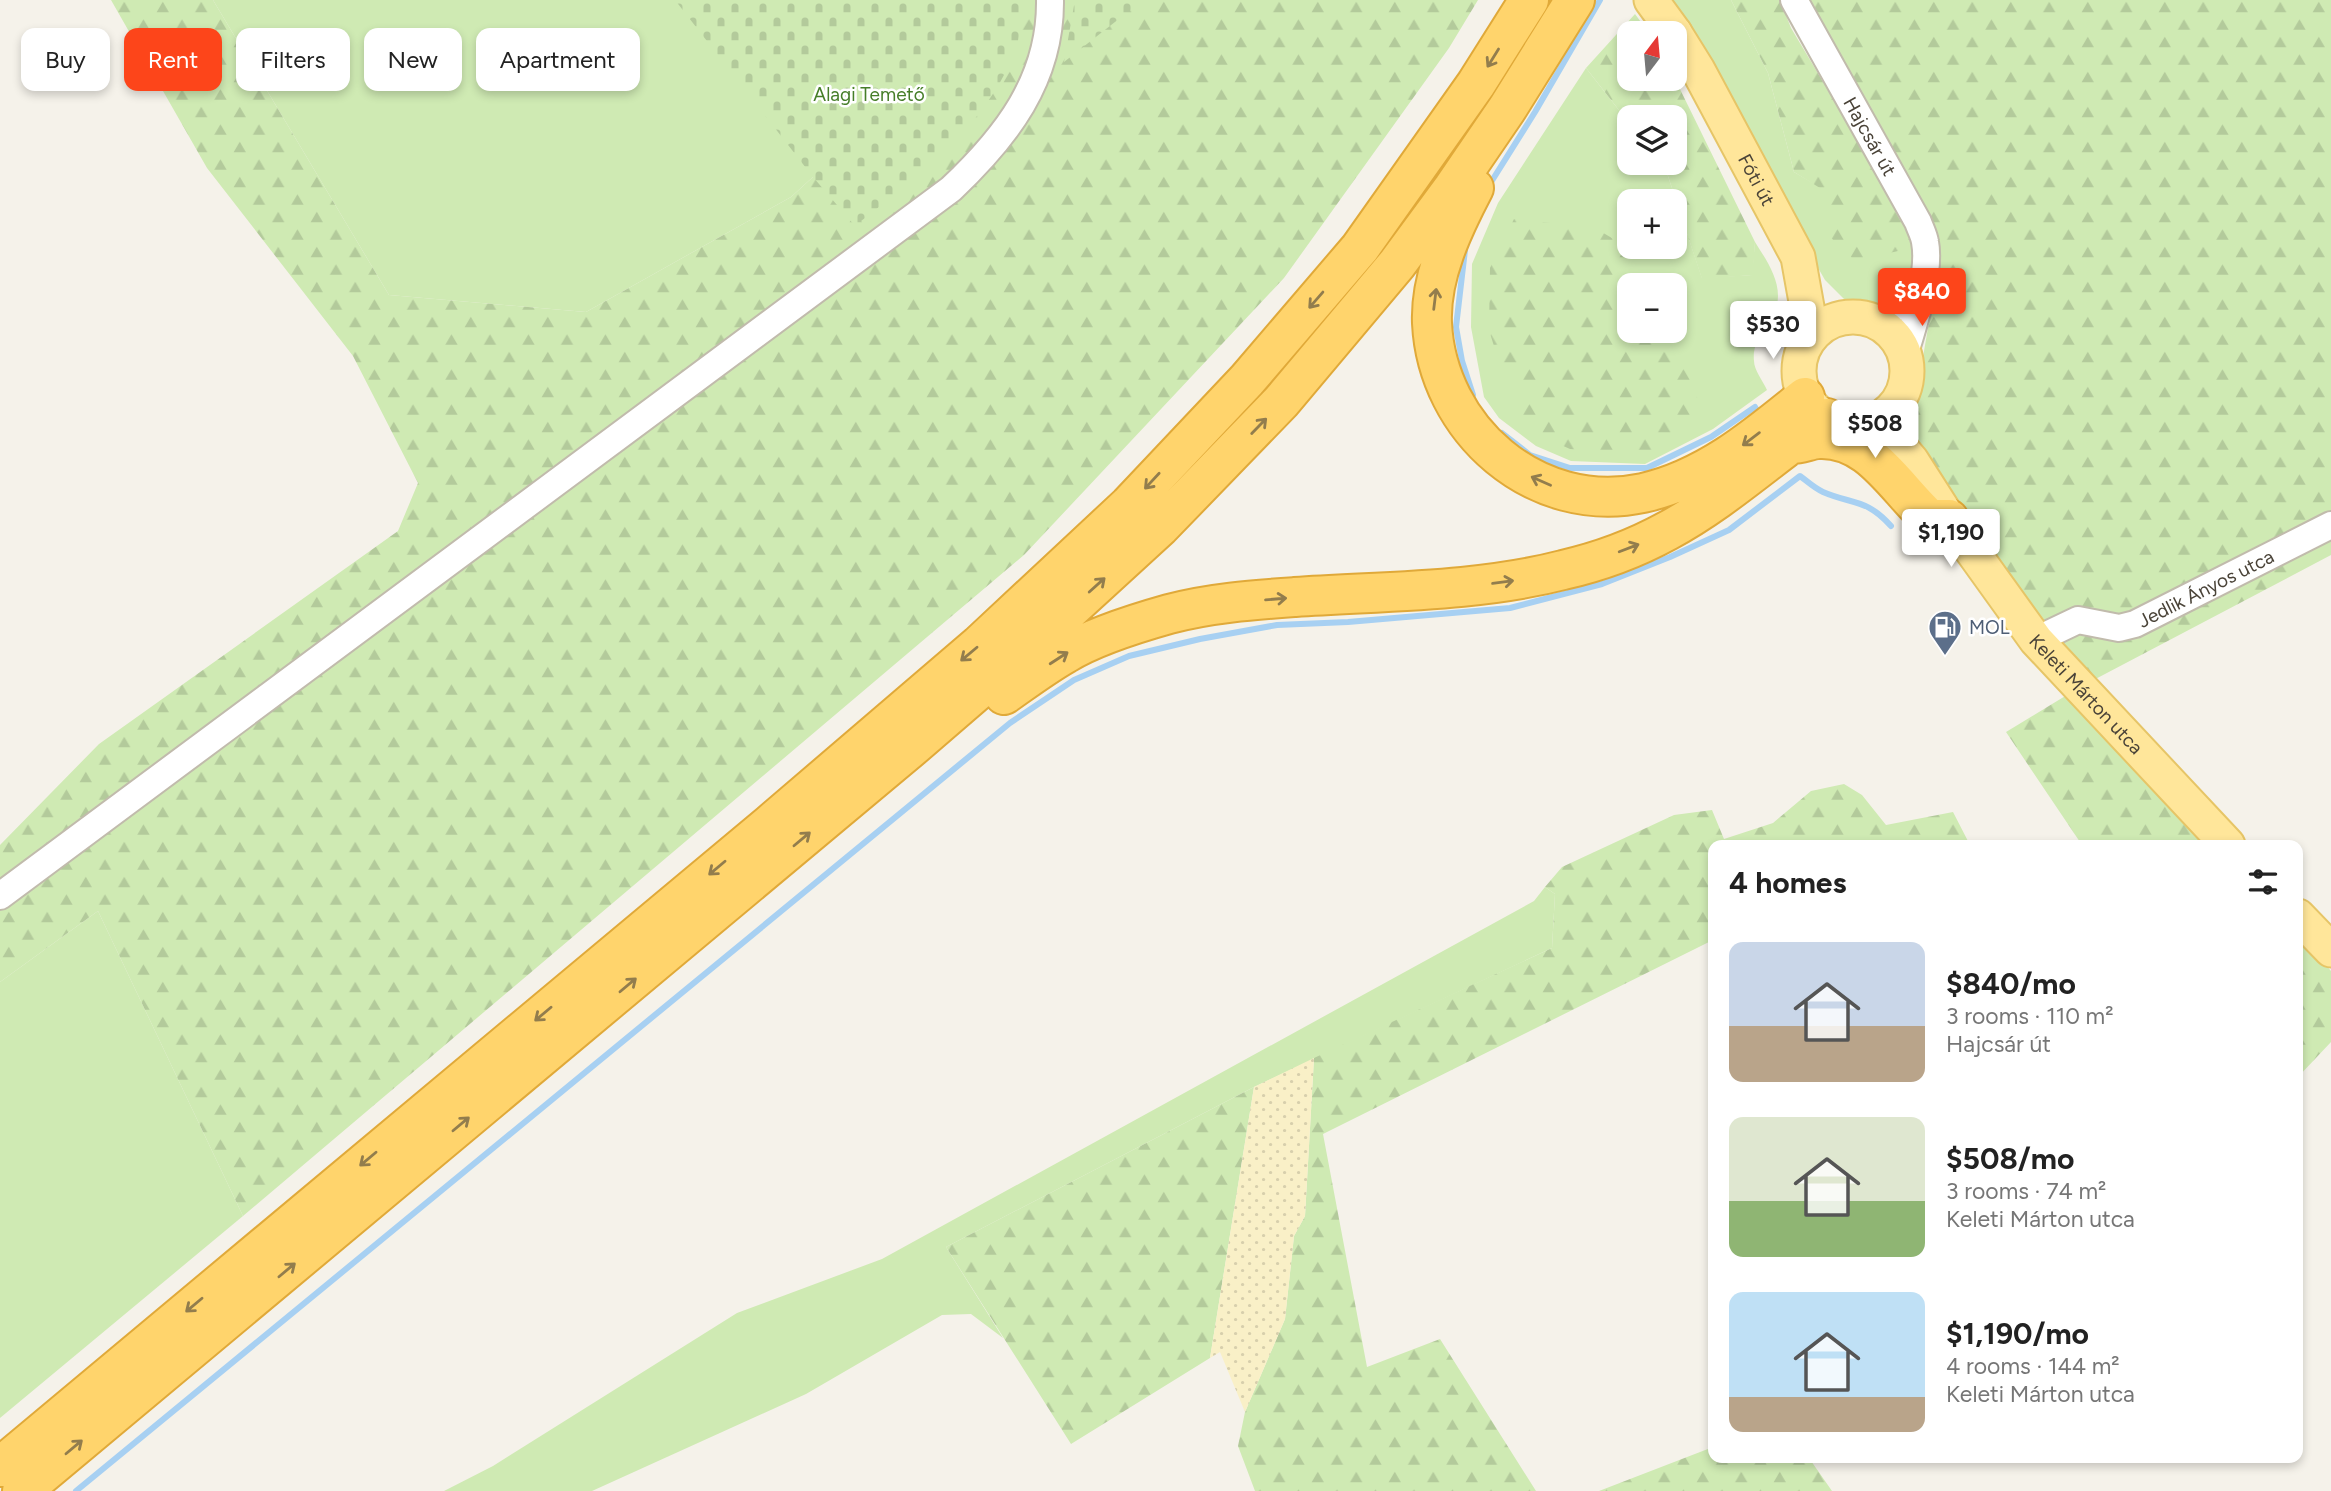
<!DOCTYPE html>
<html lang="en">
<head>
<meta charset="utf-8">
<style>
	body { margin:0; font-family:Figtree,sans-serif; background:#f6f6f6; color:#222; height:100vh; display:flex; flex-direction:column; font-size:26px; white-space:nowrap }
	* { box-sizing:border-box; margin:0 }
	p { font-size:23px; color:#767676 }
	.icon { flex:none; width:38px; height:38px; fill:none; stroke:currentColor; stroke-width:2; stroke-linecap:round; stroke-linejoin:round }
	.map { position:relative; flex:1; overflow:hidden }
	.side { position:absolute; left:1708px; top:840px; width:595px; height:623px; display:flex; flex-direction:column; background:#fff; border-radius:14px; box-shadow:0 4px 10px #0003 }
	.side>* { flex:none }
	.top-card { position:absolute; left:21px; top:28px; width:665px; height:63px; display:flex; gap:14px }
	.needle { width:46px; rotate:16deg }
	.tools { position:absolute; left:1617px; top:21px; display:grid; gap:14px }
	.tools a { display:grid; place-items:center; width:70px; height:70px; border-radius:14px; background:#fff; box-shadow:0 4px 10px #0003; font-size:35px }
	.price { position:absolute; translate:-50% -60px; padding:0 16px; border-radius:7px; background:#fff; color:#222; font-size:23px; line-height:46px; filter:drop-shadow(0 2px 4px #0008) }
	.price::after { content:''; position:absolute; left:50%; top:42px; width:21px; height:16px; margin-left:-10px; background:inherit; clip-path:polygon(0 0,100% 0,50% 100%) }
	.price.current { background:#fd451a; color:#fff }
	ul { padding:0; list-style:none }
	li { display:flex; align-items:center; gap:21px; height:175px; padding:0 21px }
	li span { display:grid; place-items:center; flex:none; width:196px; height:140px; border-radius:14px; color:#555 }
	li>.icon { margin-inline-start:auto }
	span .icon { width:84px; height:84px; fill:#fffc; stroke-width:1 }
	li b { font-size:30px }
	h2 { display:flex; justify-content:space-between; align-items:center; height:84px; padding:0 21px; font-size:30px }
	.pill { padding:0 24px; border-radius:14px; background:#fff; box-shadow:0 4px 10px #0003; font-size:24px; line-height:63px }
	.pill.current { background:#fd451a; color:#fff }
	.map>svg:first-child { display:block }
</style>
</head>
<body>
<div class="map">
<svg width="2331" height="1491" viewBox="0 0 2331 1491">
	<defs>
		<pattern id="forest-firs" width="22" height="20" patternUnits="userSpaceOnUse" patternTransform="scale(1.75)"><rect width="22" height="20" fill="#cfeab3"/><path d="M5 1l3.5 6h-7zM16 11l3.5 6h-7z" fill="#b3ca9b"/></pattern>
		<pattern id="sand-dots" width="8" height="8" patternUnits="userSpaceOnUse" patternTransform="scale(1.75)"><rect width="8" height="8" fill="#f9f0c7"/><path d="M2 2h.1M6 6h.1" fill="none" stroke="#d7cfac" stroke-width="1.8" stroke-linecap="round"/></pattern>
		<pattern id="cemetery-stones" width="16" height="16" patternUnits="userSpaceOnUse" patternTransform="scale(1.75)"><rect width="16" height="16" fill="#cfeab3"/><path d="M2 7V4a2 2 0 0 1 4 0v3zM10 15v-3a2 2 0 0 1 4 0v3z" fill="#b3ca9b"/></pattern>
	</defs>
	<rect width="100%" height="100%" fill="#f5f2ea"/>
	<path fill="#cfeab3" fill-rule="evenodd" d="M213 0H971L836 156 791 197 586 312 389 295Z
		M1665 0H1731L1768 73 1794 172 1912 241 1915 258 1909 281 1884 309 1868 312 1846 301 1825 280Z
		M1586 68 1629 123V163H1660L1666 170 1702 278 1752 275 1755 242C1765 258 1778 276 1778 296 1778 321 1751 335 1754 361 1754 370 1763 381 1767 390L1713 429 1645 464 1571 461 1536 446 1499 418 1484 397 1471 327 1472 264 1498 203ZM1629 201H1675V247H1629ZM1629 285H1675V331H1629Z
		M1545 887 1555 894 1552 948 1254 1087 946 1247 1003 1338 971 1314 942 1315 806 1394 592 1491H444L493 1466 737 1313 882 1259 1534 901Z
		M98 911 243 1216 0 1418V982Z"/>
	<path fill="url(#forest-firs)" d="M111 0H213L389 295 586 312 791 197 836 156 971 0H1478L1449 48 1284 278 1024 555 243 1216 98 911 0 982V845L99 744 398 531 418 483 353 356 207 168Z
		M1731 0H1780L1791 28 1903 216 1912 241 1898 251 1855 261 1826 233 1828 193 1794 172 1768 73Z
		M1801 0H2331V555L2086 684 2224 845H2082L2006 732 2085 684 1897 428 1892 408 1917 391 1939 265V244L1931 225Z
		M1635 14 1649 33H1629V79H1675L1755 242 1753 275 1702 279 1666 170 1660 163H1675V117H1629V123L1586 68Z
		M1514 219 1595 228 1637 253 1635 285H1629V331H1666L1678 348 1705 418 1645 456 1570 449 1541 436 1514 416 1511 405 1531 398 1502 372 1489 330 1490 268Z
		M1844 784 1862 795 1886 825 1953 812 1970 845H1713V940L1323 1134 1367 1367 1440 1339 1536 1491H1255L1238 1446 1245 1412 1285 1319 1294 1236 1305 1216 1314 1058 1552 948 1555 894 1545 887 1562 867 1674 815 1712 810 1724 839 1773 823 1811 791Z
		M2298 932 2331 971V1042L2298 1077Z
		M1254 1087 1210 1358 1071 1444 946 1247Z
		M1713 1447V1458H1809L1832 1491H1599Z"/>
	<path fill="url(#sand-dots)" d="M1314 1058 1305 1216 1294 1236 1285 1319 1245 1412 1220 1352 1210 1358 1254 1087Z"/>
	<path fill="url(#cemetery-stones)" d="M675 0H1024C1022 15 1021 33 1016 48 987 127 918 176 855 226L813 177Z
		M1075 0H1143L1064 62Z"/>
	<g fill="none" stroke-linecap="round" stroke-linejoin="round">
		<path stroke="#a7d0f2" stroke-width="6" d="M1488 187 1535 112 1600 0
			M1465 250 1456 327 1462 361 1473 395
			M1502 433 1530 455 1570 468H1647L1711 437 1755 407 1760 415
			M76 1491 1010 723 1074 680 1129 656 1200 639 1277 625 1348 622 1510 608 1602 584 1670 557 1729 530 1800 476C1807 481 1814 488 1823 492 1853 505 1866 498 1891 526"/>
		<defs>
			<g id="minor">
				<path id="s1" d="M1794 0 1918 222C1920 228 1924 235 1925 242 1931 273 1913 326 1904 356"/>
				<path d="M1878 323 1907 297 1922 278"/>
				<path id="s2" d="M2036 640 2078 620 2119 628 2135 624 2331 525"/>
				<path d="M0 896 951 189C1006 137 1051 80 1050 0"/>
			</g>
			<g id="major">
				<path d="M1651 0 1675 33"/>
				<path id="s3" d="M1675 33 1698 70 1798 257 1812 335"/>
				<circle cx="1853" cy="371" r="54"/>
				<path id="s4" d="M1873 421 1884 428 1912 461 1949 519 2036 640 2228 845"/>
				<path d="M2298 916 2331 950"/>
			</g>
			<path id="highway" d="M1474 188C1453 228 1430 276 1432 323 1437 429 1535 516 1643 493 1706 479 1756 437 1805 397
				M1792 444C1801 444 1809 440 1818 439 1870 436 1896 489 1930 519H1949
				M1004 695C1024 681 1044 666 1065 654 1094 636 1137 623 1169 614 1210 603 1253 600 1295 597 1383 591 1478 592 1563 570 1598 562 1636 548 1667 531 1725 500 1773 454 1827 418
				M0 1467 770 824 979 645 1129 505 1247 380 1360 248 1476 84 1529 0
				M22 1491 917 743 1042 635 1160 527 1281 402 1397 264 1453 188 1507 109 1575 0"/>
		</defs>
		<use href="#minor" stroke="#c1bbac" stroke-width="30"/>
		<use href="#major" stroke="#e6c567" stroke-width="37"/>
		<use href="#highway" stroke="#e0a939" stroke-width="42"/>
		<use href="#minor" stroke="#fff" stroke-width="26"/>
		<use href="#major" stroke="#ffe69a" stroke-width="33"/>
		<use href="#highway" stroke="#ffd46c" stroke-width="38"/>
	</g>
	<defs><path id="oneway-shaft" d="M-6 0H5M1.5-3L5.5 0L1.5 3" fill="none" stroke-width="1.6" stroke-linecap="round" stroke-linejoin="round" transform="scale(1.75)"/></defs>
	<g stroke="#927d4d">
		<use href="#oneway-shaft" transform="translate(1493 58) rotate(122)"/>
		<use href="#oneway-shaft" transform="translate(1435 299) rotate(-83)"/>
		<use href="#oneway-shaft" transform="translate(1316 300) rotate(131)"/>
		<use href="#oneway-shaft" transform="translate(1259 426) rotate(-46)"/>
		<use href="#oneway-shaft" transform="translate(1751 439) rotate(143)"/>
		<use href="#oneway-shaft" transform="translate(1152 481) rotate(133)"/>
		<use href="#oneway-shaft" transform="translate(1541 481) rotate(-156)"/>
		<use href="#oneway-shaft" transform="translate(1629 548) rotate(-21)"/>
		<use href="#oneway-shaft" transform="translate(1503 582) rotate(-8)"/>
		<use href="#oneway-shaft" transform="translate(1097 585) rotate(-42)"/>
		<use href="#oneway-shaft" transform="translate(1276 599) rotate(-5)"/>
		<use href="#oneway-shaft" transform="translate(969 654) rotate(140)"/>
		<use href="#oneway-shaft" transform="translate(1059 658) rotate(-33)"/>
		<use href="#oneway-shaft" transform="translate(802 839) rotate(-40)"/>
		<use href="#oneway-shaft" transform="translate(717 868) rotate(140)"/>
		<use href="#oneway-shaft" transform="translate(628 985) rotate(-40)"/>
		<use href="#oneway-shaft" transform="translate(543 1014) rotate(140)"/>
		<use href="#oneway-shaft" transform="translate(461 1124) rotate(-40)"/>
		<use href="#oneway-shaft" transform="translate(368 1159) rotate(140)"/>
		<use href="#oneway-shaft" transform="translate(287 1270) rotate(-40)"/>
		<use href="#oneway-shaft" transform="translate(194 1305) rotate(140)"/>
		<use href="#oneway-shaft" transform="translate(74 1447) rotate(-40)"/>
	</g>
	<defs>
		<symbol id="fuel-pin" viewBox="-11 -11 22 30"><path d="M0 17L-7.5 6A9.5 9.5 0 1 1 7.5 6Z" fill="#5c6f8a" stroke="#fff"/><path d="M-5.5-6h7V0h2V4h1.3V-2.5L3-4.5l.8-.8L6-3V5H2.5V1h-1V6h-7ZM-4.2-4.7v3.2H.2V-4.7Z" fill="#fff"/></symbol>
	</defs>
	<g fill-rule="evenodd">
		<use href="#fuel-pin" x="1926" y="608" width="38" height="52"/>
	</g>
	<g text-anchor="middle" stroke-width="5" stroke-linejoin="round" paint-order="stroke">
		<g font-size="19" fill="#467e29" stroke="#fff">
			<text x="869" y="101">Alagi Temető</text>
		</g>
		<g font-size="19" fill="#4a4338" stroke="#fff">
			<text dy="7" stroke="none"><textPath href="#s1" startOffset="156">Hajcsár út</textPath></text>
			<text dy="7" stroke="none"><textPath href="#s3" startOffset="168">Fóti út</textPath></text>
			<text dy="7" stroke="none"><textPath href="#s2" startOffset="184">Jedlik Ányos utca</textPath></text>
			<text dy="7" stroke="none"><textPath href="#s4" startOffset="348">Keleti Márton utca</textPath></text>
		</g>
		<g font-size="19" fill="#4e5e75" stroke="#fff" text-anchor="start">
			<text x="1969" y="634">MOL</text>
		</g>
	</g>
</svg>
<div class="tools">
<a><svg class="needle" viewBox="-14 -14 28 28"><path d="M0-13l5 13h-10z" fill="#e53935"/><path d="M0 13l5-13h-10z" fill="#767676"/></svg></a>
<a><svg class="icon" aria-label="layers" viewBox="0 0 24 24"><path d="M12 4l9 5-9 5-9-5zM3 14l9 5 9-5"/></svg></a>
<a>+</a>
<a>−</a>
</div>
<b class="price current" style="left:1922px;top:328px">$840</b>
<b class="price" style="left:1773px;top:361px">$530</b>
<b class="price" style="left:1875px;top:460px">$508</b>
<b class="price" style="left:1951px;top:569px">$1,190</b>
<div class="top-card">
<a class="pill">Buy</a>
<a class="pill current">Rent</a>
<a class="pill">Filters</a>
<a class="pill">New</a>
<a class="pill">Apartment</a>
</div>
<section class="side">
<h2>4 homes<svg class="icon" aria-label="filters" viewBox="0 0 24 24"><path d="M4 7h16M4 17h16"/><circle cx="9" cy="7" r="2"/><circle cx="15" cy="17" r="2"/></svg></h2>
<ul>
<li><span style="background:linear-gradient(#c9d6e8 60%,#b9a48a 0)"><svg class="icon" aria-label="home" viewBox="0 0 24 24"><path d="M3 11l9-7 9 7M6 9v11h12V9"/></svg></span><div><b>$840/mo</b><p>3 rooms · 110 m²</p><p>Hajcsár út</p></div></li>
<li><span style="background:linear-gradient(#dfe7d0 60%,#8fb573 0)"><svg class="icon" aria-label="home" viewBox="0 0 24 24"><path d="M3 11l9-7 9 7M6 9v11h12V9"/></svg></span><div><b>$508/mo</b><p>3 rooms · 74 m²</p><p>Keleti Márton utca</p></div></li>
<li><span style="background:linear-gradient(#bfe0f5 75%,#b9a48a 0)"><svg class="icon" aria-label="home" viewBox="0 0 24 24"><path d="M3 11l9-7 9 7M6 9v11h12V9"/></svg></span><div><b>$1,190/mo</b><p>4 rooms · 144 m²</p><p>Keleti Márton utca</p></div></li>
</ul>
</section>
</div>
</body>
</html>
